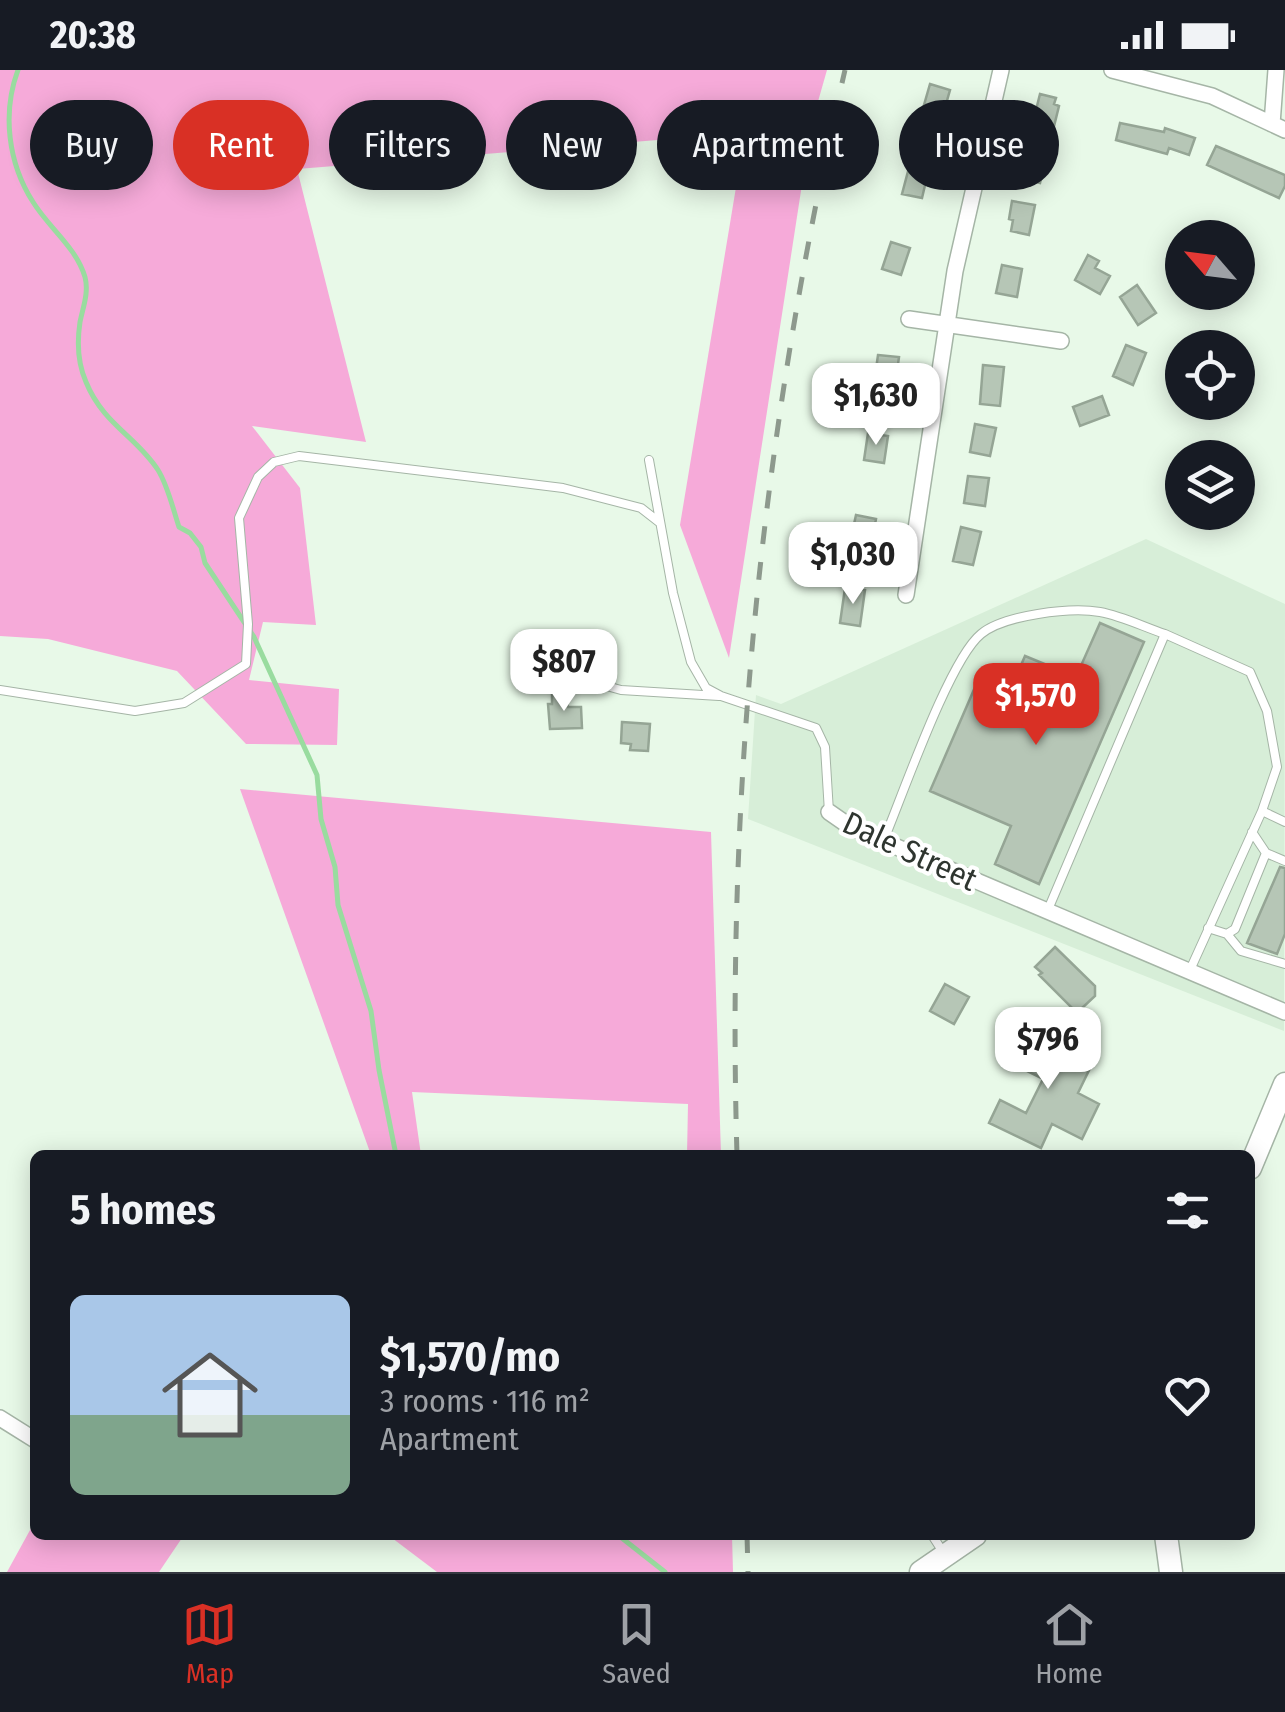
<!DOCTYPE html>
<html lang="en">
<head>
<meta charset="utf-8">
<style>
	body { margin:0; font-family:"Fira Sans Condensed",sans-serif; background:#20242c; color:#f1f3f6; height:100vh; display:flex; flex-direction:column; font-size:38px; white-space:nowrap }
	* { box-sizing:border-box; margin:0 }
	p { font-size:32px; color:#9ea1a6 }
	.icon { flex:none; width:55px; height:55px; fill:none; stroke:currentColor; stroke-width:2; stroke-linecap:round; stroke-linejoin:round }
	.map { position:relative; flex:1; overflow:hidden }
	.details { position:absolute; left:30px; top:1080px; width:1225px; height:390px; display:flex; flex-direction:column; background:#171b24; border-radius:15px; box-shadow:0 5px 25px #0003 }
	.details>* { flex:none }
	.hud { position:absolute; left:30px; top:30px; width:1225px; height:90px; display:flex; gap:20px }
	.needle { width:65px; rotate:298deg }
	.tools { position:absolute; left:1165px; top:150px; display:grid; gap:20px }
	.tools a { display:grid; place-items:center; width:90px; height:90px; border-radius:50%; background:#171b24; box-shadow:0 5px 25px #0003; font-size:50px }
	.price { position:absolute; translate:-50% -85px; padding:0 22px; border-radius:20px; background:#fff; color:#222; font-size:32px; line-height:65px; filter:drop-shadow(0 2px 5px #0008) }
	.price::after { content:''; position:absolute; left:50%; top:60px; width:30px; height:22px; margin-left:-15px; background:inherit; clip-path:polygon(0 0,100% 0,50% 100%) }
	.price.current { background:#d93025; color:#fff }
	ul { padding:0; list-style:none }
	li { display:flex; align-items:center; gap:30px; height:250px; padding:0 40px }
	li span { display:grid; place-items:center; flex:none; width:280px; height:200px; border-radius:15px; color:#555 }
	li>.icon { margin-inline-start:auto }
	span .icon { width:120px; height:120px; fill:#fffc; stroke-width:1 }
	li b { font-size:42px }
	h2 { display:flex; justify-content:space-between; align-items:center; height:120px; padding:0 40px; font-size:42px }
	.pill { padding:0 35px; border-radius:45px; background:#171b24; box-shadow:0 5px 25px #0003; font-size:35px; line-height:90px }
	.pill.current { background:#d93025; color:#fff }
	.status { display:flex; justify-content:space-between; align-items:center; height:70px; padding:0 50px; background:#171b24; direction:ltr }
	.status svg { height:28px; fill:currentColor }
	.tabs { display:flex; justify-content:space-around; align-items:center; height:140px; border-top:2px solid #363941; background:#171b24; font-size:28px; color:#9ea1a6 }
	.tabs a { display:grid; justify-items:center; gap:5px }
	.tabs .current { color:#d93025 }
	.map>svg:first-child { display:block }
</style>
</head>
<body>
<div class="status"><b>20:38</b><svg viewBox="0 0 49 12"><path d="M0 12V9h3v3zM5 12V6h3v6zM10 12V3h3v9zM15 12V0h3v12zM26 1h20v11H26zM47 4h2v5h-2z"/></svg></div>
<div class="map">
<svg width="1285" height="1502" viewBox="0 0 1285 1502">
	<rect width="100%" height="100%" fill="#e8f9e8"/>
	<path fill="#d7eed8" d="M1146 469 1285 534 1284 961 748 749 756 625 781 634Z"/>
	<path fill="#f6aad9" d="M0 0H827L811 56 729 588 680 455 745 63 297 99 366 372 252 356 300 418 316 555 263 552 249 610 339 619 337 675 246 674 177 601 48 569 0 566Z
		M240 719 711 762 721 1085H687L688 1034 412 1022 421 1085H371Z
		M35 1451V1465H184L159 1502H7Z
		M388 1465H732L733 1502H437Z"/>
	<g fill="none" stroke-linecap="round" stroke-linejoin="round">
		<path stroke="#99dc9f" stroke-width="5" d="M18 0C2 43 8 93 33 132 49 158 76 177 85 207 89 223 83 237 80 252 77 272 78 294 86 312 103 354 137 367 158 400 168 416 173 439 179 457L190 463 201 477 205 493 254 567 317 705 321 749 335 797 338 835 371 941 379 1000 396 1085
			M618 1465 665 1502"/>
	</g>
	<path fill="#b6c6b6" stroke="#95a595" stroke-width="2.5" d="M930 14 950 20 940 55 920 49Z
		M1040 24 1056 28 1054 34 1059 36 1040 113 1019 108Z
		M1120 53 1164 62 1165 58 1195 68 1189 85 1169 78 1167 84 1116 70Z
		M1216 76 1285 105V116L1279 128 1207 95Z
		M911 90 930 94 922 128 902 124Z
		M1012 131 1035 135 1029 165 1011 161 1013 150 1009 149Z
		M891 172 910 178 901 205 882 199Z
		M1088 185 1099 191 1095 198 1110 206 1100 224 1075 210Z
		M1002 195 1022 199 1017 227 996 223Z
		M1137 215 1156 243 1138 255 1120 227Z
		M1126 275 1146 283 1133 315 1113 306Z
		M878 285 899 287 895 316 874 313Z
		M983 295 1004 297 1000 336 980 334Z
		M1102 326 1109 345 1080 356 1073 337Z
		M975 354 996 358 990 386 970 382Z
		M868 363 888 366 884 393 864 390Z
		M968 406 989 408 985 436 964 433Z
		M856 445 876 449 870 481 849 477Z
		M961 457 981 462 973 495 953 491Z
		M845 518 865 520 860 556 840 553Z
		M1100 553 1144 572 1039 814 995 794 1011 756 930 721 976 615 1007 628 1025 586 1076 607Z
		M552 625H564L568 637H581L582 658 550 659 548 634H552Z
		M622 652 650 654 648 681 630 680 631 674 621 673Z
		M1280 797 1285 798V864L1277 884 1247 873Z
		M1055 877 1095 916V926L1081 939 1074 940 1039 905 1042 903 1035 897Z
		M945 914 969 927 954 954 930 941Z
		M1023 958 1093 992 1078 1023 1099 1034 1082 1069 1052 1054 1041 1078 989 1053 1000 1030 1026 1043 1043 1009 1007 991Z"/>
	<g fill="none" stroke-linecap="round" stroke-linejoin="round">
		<defs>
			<path id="service" d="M649 390 673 523 691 592 706 618 721 626 816 658 825 677 829 742
				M571 606 621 620 719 626
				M0 620 135 641 184 633 246 594 248 554 239 448 258 407 274 392 299 386 563 418 641 438 659 452
				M883 772C902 727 949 590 981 564 1004 545 1070 537 1100 542 1122 546 1144 557 1165 564
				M1266 783 1285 791
				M1047 842 1165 564 1250 602 1267 641 1277 697 1262 741
				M1208 858 1227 864 1235 859 1266 783 1252 762
				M1227 864 1241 881 1285 894
				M1190 900 1262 741 1285 752
				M932 1465 943 1482"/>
			<path id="minor" d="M1112 0 1212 26 1285 60
				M1272 54 1276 0
				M909 249 1061 271
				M906 525 955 201 1001 0
				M829 742 852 758 1285 942
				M0 1348 35 1370"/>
			<path id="secondary" d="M1250 1098 1285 1014
				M1166 1465 1171 1502
				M921 1502 975 1465"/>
		</defs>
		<use href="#service" stroke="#a5b5a6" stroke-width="10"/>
		<use href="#minor" stroke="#a5b5a6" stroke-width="18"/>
		<use href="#secondary" stroke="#a5b5a6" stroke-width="25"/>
		<use href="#service" stroke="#fff" stroke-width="8"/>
		<use href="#minor" stroke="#fff" stroke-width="15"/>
		<use href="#secondary" stroke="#fff" stroke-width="22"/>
		<path stroke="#8d998d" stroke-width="5" stroke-dasharray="18 18" stroke-linecap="butt" d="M737 1085C726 720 762 356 845 0
			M747 1465 748 1502"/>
	</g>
	<g text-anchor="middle" stroke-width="8" stroke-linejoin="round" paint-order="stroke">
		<g font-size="32" fill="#2e352f" stroke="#fff">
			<text transform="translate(910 781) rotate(25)" y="11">Dale Street</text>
		</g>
	</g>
</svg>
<div class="tools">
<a><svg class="needle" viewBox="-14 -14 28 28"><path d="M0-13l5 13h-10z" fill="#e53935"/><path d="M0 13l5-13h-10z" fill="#9ea1a6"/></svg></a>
<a><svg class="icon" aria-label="locate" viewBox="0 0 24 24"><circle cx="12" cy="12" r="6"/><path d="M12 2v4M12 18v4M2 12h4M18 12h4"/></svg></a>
<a><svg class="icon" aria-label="layers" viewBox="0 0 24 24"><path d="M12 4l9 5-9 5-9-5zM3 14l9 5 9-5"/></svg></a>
</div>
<b class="price" style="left:876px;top:378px">$1,630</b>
<b class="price" style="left:853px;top:537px">$1,030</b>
<b class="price" style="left:564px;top:644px">$807</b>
<b class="price current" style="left:1036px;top:678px">$1,570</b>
<b class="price" style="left:1048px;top:1022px">$796</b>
<div class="hud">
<a class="pill">Buy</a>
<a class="pill current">Rent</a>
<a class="pill">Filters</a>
<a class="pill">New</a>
<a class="pill">Apartment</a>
<a class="pill">House</a>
</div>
<section class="details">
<h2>5 homes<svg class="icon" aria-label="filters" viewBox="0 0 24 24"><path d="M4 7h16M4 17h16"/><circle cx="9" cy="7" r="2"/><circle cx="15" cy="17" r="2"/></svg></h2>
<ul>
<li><span style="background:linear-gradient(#a9c7e8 60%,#7fa58c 0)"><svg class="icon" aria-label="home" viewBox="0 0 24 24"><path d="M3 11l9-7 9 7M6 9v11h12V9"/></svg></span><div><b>$1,570/mo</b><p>3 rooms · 116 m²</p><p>Apartment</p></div><svg class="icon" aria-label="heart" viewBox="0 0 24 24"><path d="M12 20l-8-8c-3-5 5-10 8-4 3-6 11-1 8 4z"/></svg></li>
</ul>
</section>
</div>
<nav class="tabs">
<a class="current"><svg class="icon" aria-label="map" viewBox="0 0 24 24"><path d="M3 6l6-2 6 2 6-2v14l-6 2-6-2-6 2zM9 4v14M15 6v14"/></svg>Map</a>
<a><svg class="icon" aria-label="saved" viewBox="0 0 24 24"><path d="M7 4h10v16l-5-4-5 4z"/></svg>Saved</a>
<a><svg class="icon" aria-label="home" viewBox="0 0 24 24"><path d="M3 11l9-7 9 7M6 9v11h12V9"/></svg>Home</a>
</nav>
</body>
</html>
